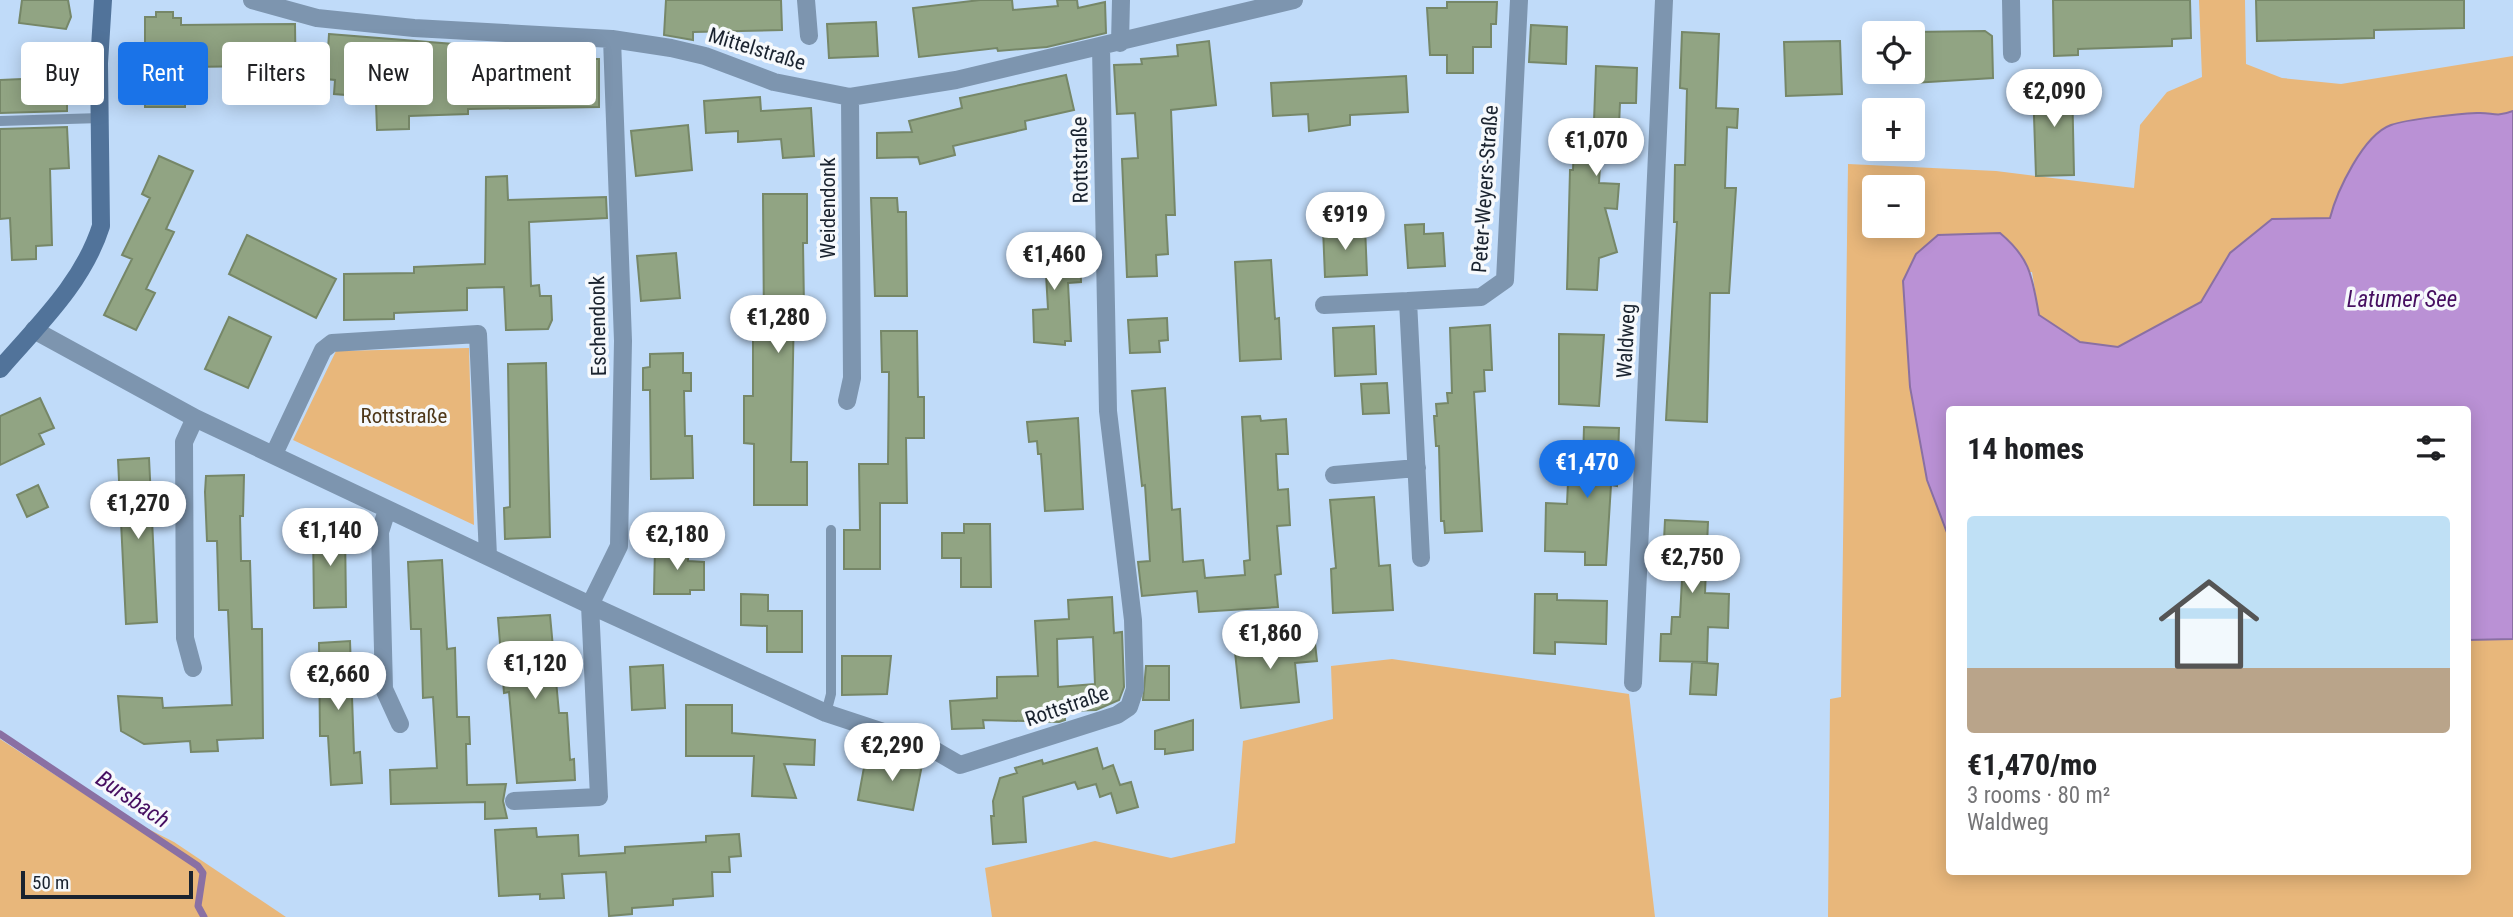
<!DOCTYPE html>
<html lang="en">
<head>
<meta charset="utf-8">
<style>
	body { margin:0; font-family:"Roboto Condensed",sans-serif; background:#f6f6f6; color:#202124; height:100vh; display:flex; flex-direction:column; font-size:26px; white-space:nowrap }
	* { box-sizing:border-box; margin:0 }
	p { font-size:23px; color:#757577 }
	.icon { flex:none; width:38px; height:38px; fill:none; stroke:currentColor; stroke-width:2; stroke-linecap:round; stroke-linejoin:round }
	.map { position:relative; flex:1; overflow:hidden }
	.side { position:absolute; left:1946px; top:406px; width:525px; height:469px; display:flex; flex-direction:column; background:#fff; border-radius:7px; box-shadow:0 4px 18px #0003 }
	.side>* { flex:none }
	.banner { position:absolute; left:21px; top:42px; width:665px; height:63px; display:flex; gap:14px }
	.tools { position:absolute; left:1862px; top:21px; display:grid; gap:14px }
	.tools a { display:grid; place-items:center; width:63px; height:63px; border-radius:7px; background:#fff; box-shadow:0 4px 18px #0003; font-size:35px }
	.scale { position:absolute; left:21px; bottom:18px; width:172px; box-sizing:border-box; padding-left:7px; border:4px solid #1a232f; border-top:0; font-size:19px; line-height:24px; white-space:nowrap; color:#1a232f; -webkit-text-stroke:5px #f6f9fc; paint-order:stroke }
	.price { position:absolute; translate:-50% -60px; padding:0 16px; border-radius:24px; background:#fff; color:#222; font-size:23px; line-height:46px; filter:drop-shadow(0 2px 4px #0008) }
	.price::after { content:''; position:absolute; left:50%; top:42px; width:21px; height:16px; margin-left:-10px; background:inherit; clip-path:polygon(0 0,100% 0,50% 100%) }
	.price.current { background:#1a73e8; color:#fff }
	ul { padding:0; list-style:none }
	li { display:grid; align-content:center; gap:14px; height:371px; padding:0 21px }
	li+li { border-top:2px solid #e0e0e0 }
	li span { display:grid; place-items:center; height:217px; border-radius:7px; color:#555 }
	li>.icon { margin-inline-start:auto }
	span .icon { width:126px; height:126px; fill:#fffc; stroke-width:1 }
	li b { font-size:30px }
	h2 { display:flex; justify-content:space-between; align-items:center; height:84px; padding:0 21px; font-size:30px }
	.tag { padding:0 24px; border-radius:7px; background:#fff; box-shadow:0 4px 18px #0003; font-size:24px; line-height:63px }
	.tag.current { background:#1a73e8; color:#fff }
	.map>svg:first-child { display:block }
</style>
</head>
<body>
<div class="map">
<svg width="2513" height="917" viewBox="0 0 2513 917">
	<rect width="100%" height="100%" fill="#c0dbf9"/>
	<path fill="#e8b77b" fill-rule="evenodd" d="M2199 0H2245L2246 64 2282 78 2341 84 2513 56V111C2495 118 2493 112 2477 113 2457 114 2408 119 2391 125 2364 134 2337 192 2330 218L2272 219 2230 253 2201 302 2118 347 2080 342 2039 315 2032 272 1903 281 1910 387 1927 480 1949 538 1950 872H2468V640L2513 639V917H1828L1830 699 1841 697 1848 164 1996 171 2134 188 2140 125 2167 92 2202 77ZM1874 187H1913V226H1874Z
		M469 348 474 525 293 440 336 351Z
		M1392 659 1629 694 1655 917H992L985 868 1095 841 1171 858 1235 843 1243 741 1333 719 1331 666Z
		M0 739 103 806 174 842 286 917H0Z"/>
	<path fill="#ba91d5" stroke="#8a70a3" stroke-width="2" d="M2513 111V639L2468 640V410H1950L1949 538 1927 480 1910 387 1903 281 1916 254 1938 235 2000 233C2031 259 2032 277 2039 315L2080 342 2118 347 2201 302 2230 253 2272 219 2330 218C2337 191 2363 135 2391 125 2408 119 2457 114 2477 113 2493 112 2495 118 2513 111Z"/>
	<g fill="none" stroke-linecap="round" stroke-linejoin="round">
		<path stroke="#8a70a3" stroke-width="7" d="M0 734 198 866 203 873 198 906 204 917"/>
	</g>
	<path fill="#91a483" stroke="#768768" stroke-width="2" fill-rule="evenodd" d="M22 0H68L71 17 66 29 19 23Z
		M666 0H781L782 30 693 32V40L664 35Z
		M980 0H1012L1013 10 1058 6 1057 0H1077L1078 8 1105 2 1106 33 1047 47 998 51 997 48 919 57 913 8Z
		M2053 0H2190L2191 38 2172 39V46L2078 49V55L2054 56Z
		M2256 0H2464V28L2374 30V38L2257 41Z
		M1447 2H1497L1496 24H1491V47H1473V73H1447V55H1430L1427 8H1447Z
		M156 12H173V18H181V25L295 24 296 98H263V66L190 67 191 93H185V107H145V17H156Z
		M876 22 878 56 829 58 827 24Z
		M1531 25 1567 27 1566 64 1529 62Z
		M1985 31 1992 36 1993 78 1913 83V32Z
		M1682 32 1719 34 1716 108 1738 109 1737 128 1727 127 1725 188H1736L1729 293H1710L1707 422 1666 420 1677 222H1674L1675 165H1685L1687 89 1680 88Z
		M329 34 466 45V49L554 50V59H599V107L468 109V114L409 116V129L377 130 376 102 346 100V95L334 94 335 80 326 79Z
		M1209 41 1216 105 1171 110 1175 215H1166L1168 254 1156 255 1157 276 1127 277 1122 159 1138 158 1135 113 1117 114 1114 65 1142 64 1141 59 1178 56 1177 45Z
		M1840 41 1842 94 1786 96 1784 42Z
		M1596 66 1637 68 1636 103H1620L1618 148H1601L1599 183 1619 184 1617 209 1605 208 1617 252 1599 258 1597 290 1567 289 1570 170H1573L1575 121 1594 122Z
		M77 67 79 102 67 103V111L0 113V80L45 78V69Z
		M1066 75 1074 110 1025 121 1026 129 953 146 955 155 920 164 918 157 877 158V133L912 132 909 121 962 108 960 98Z
		M1406 76 1408 112 1350 115V125L1309 131 1308 114 1273 116 1271 83Z
		M2072 81 2074 175 2036 176 2033 86H2041V82Z
		M760 97 761 111 811 108 814 156 783 158 781 139 738 142V131L706 133 704 101Z
		M688 125 692 170 636 176 631 131Z
		M67 127 69 168 50 169 52 245 36 246V259L12 260 10 218 0 219V129Z
		M159 156 193 171 166 229 174 232 146 289 155 293 136 330 104 315 132 259 122 255 150 198 142 194Z
		M507 176 508 200 606 197 607 218 529 222 531 286 539 285 540 296H551L552 320 548 329 506 330 504 287 467 288V310L394 313V319L344 320V274L414 273V267L485 264 486 177Z
		M763 194H807V243H803L804 308H794L791 462H807V505H754V444L744 443V396H753V329H764Z
		M871 198H897L898 212H906L907 296H875Z
		M1424 224V234L1443 233 1445 266 1408 268 1405 225Z
		M1365 226 1367 275 1325 277 1323 228Z
		M247 235 336 279 316 318 229 274Z
		M1080 247 1081 282 1068 283 1071 341H1065V345L1034 342 1033 310 1048 309 1046 274H1024L1023 252Z
		M676 253 680 298 641 301 637 256Z
		M1271 260 1275 319 1279 318 1281 359 1240 361 1235 262Z
		M229 317 271 337 248 388 205 369Z
		M1167 318 1168 340 1159 341 1160 352 1130 353 1128 320Z
		M1490 325 1492 370H1484L1485 391 1474 392 1482 531 1445 533 1444 521H1441L1439 446H1436L1434 416H1437L1436 404 1448 403 1447 393H1452L1450 328Z
		M1374 326 1376 374 1335 376 1333 328Z
		M881 331H917L918 397H924V438H906L907 503H880V569H844V530H860L859 464H888L889 372H882Z
		M1559 334 1604 335 1599 406 1559 404Z
		M683 353V373H691V391H684L685 436H692L693 478 651 479 650 390H643V368L650 367V354Z
		M546 363 550 537 505 539 504 508 510 507 508 364Z
		M1387 383 1389 413 1363 414 1361 384Z
		M1165 388 1172 510 1180 509 1183 562 1203 560 1205 578 1245 575 1244 561 1250 560 1242 417 1260 416 1261 421 1286 419 1288 454H1276L1278 490 1288 489 1290 525 1277 526 1281 574 1275 575 1278 607 1199 612 1197 591 1142 596 1138 562 1150 561 1145 485 1142 486 1132 391Z
		M40 398 54 428 39 434 44 444 0 465V416Z
		M1078 418 1083 509 1045 511 1041 454H1038L1037 441 1029 442 1027 422Z
		M1584 427 1619 428 1617 486 1611 485 1606 565H1585V552L1545 551 1546 503 1567 504 1569 460 1583 461Z
		M149 458 157 622 126 624 118 460Z
		M244 475 243 516H240L241 561H250L252 629H262L263 738 217 740 218 751 191 752 190 741 144 744 121 731 118 696 162 698 163 708 232 705 228 610H219L217 541H207L205 492 206 476Z
		M38 485 48 507 27 517 17 495Z
		M1374 497 1379 566 1390 565 1393 610 1333 613 1331 569 1336 568 1330 500Z
		M1665 520 1708 522 1705 593 1729 594 1728 628 1708 627 1707 662 1660 661 1661 634H1671L1672 617H1680L1683 561 1663 560Z
		M964 524H990L991 587H961V558H942V533H964Z
		M345 529 346 607 314 608 313 530Z
		M655 547H688V561L704 562V590H690V594H654Z
		M442 560 447 649 455 648 457 717H469L470 744H466L467 785 506 784 503 801 507 818 485 819V802L391 804 390 770 437 768 433 697 423 698 421 629H411L408 562Z
		M741 594 768 595V611H802V652H767V626L741 625Z
		M1535 594H1557V600L1607 601 1606 644 1555 642V654L1534 653Z
		M1112 597 1114 633 1122 632 1124 687 1119 700 1096 710 1065 711V720L1059 722 983 720 984 728 952 729 950 701 997 698V677L1038 676 1035 621 1069 619 1068 600ZM1093 637 1095 684 1058 687 1057 639Z
		M550 615 559 713H567L570 760 574 759 575 780 517 783 509 692 504 693 498 618Z
		M1282 638V647L1315 643 1317 661 1295 663 1299 702 1241 708 1234 643Z
		M350 641 354 753 360 752 362 783 331 785 328 736H320L319 643Z
		M842 656H891L887 694 842 695Z
		M1692 662 1718 664 1716 695 1690 694Z
		M663 665 665 708 632 710 630 667Z
		M1146 666H1169V700H1143Z
		M686 705H732V733L815 740 814 765 784 764 796 798 752 796 754 756H686Z
		M1193 720V750L1165 754V749H1155V731Z
		M1097 748 1103 769 1113 765 1120 785 1131 782 1138 807 1117 813 1111 793 1100 797 1096 784 1078 789 1075 782 1023 797 1026 842 993 844 991 816H994L993 801 1000 778 1017 773 1015 768 1042 760 1043 764Z
		M900 756 923 760 913 810 858 800 865 762 898 768Z
		M536 828 537 837 578 835 579 856 625 853V847L706 842V836L739 834 741 856 729 857 730 872H712L713 896 673 899V905L632 908V914L609 916 606 872 562 874 564 898 540 899V894L499 896 495 830Z"/>
	<g fill="none" stroke-linecap="round" stroke-linejoin="round">
		<path stroke="#7d95af" stroke-width="10" d="M0 121 101 118
			M826 713 831 694V530"/>
		<path stroke="#7d95af" stroke-width="18" d="M252 0 317 18 414 28 612 39 671 48 705 56 774 82 850 97 956 80 1294 0
			M806 0 809 36
			M2011 0 2012 54
			M1120 43 1121 0
			M1324 305 1408 301
			M34 330 195 418 590 605 826 713 929 747 960 765 1117 715 1129 707 1135 689 1133 620 1108 411 1101 47
			M847 401 852 378 850 97
			M274 454 323 350 332 343 478 334 488 556
			M1334 475 1417 468
			M387 510 380 532 384 689 400 724
			M1421 558 1408 301 1481 297 1505 280 1519 0
			M193 668 185 638 184 442 195 418
			M1633 683 1664 0
			M514 801 599 797 590 605 619 546 623 341 612 39"/>
		<path stroke="#51739a" stroke-width="18" d="M0 369C38 325 83 283 101 226L99 63 103 0"/>
	</g>
	<g text-anchor="middle" stroke-width="7" stroke-linejoin="round" paint-order="stroke">
		<g font-size="21" fill="#1a232f" stroke="#f6f9fc">
			<text transform="translate(757 49) rotate(17)" y="7">Mittelstraße</text>
			<text transform="translate(1080 160) rotate(-91)" y="7">Rottstraße</text>
			<text transform="translate(1485 189) rotate(-86)" y="7">Peter-Weyers-Straße</text>
			<text transform="translate(828 208) rotate(-90)" y="7">Weidendonk</text>
			<text transform="translate(598 326) rotate(-91)" y="7">Eschendonk</text>
			<text transform="translate(1626 341) rotate(-87)" y="7">Waldweg</text>
			<text transform="translate(1067 706) rotate(-19)" y="7">Rottstraße</text>
		</g>
		<g font-size="21" fill="#4e3719" stroke="#f6f9fc">
			<text x="404" y="423">Rottstraße</text>
		</g>
		<g font-size="23" font-style="italic" fill="#460e60" stroke="#f6f9fc">
			<text x="2402" y="307">Latumer See</text>
			<text transform="translate(133 799) rotate(34)" y="8">Bursbach</text>
		</g>
	</g>
</svg>
<div class="tools">
<a><svg class="icon" aria-label="locate" viewBox="0 0 24 24"><circle cx="12" cy="12" r="6"/><path d="M12 2v4M12 18v4M2 12h4M18 12h4"/></svg></a>
<a>+</a>
<a>−</a>
</div>
<div class="scale">50 m</div>
<b class="price" style="left:2054px;top:129px">€2,090</b>
<b class="price" style="left:1596px;top:178px">€1,070</b>
<b class="price" style="left:1345px;top:252px">€919</b>
<b class="price" style="left:1054px;top:292px">€1,460</b>
<b class="price" style="left:778px;top:355px">€1,280</b>
<b class="price current" style="left:1587px;top:500px">€1,470</b>
<b class="price" style="left:138px;top:541px">€1,270</b>
<b class="price" style="left:330px;top:568px">€1,140</b>
<b class="price" style="left:677px;top:572px">€2,180</b>
<b class="price" style="left:1692px;top:595px">€2,750</b>
<b class="price" style="left:1270px;top:671px">€1,860</b>
<b class="price" style="left:535px;top:701px">€1,120</b>
<b class="price" style="left:338px;top:712px">€2,660</b>
<b class="price" style="left:892px;top:783px">€2,290</b>
<div class="banner">
<a class="tag">Buy</a>
<a class="tag current">Rent</a>
<a class="tag">Filters</a>
<a class="tag">New</a>
<a class="tag">Apartment</a>
</div>
<section class="side">
<h2>14 homes<svg class="icon" aria-label="filters" viewBox="0 0 24 24"><path d="M4 7h16M4 17h16"/><circle cx="9" cy="7" r="2"/><circle cx="15" cy="17" r="2"/></svg></h2>
<ul>
<li><span style="background:linear-gradient(#bfe0f5 70%,#b9a48a 0)"><svg class="icon" aria-label="home" viewBox="0 0 24 24"><path d="M3 11l9-7 9 7M6 9v11h12V9"/></svg></span><div><b>€1,470/mo</b><p>3 rooms · 80 m²</p><p>Waldweg</p></div></li>
</ul>
</section>
</div>
</body>
</html>
